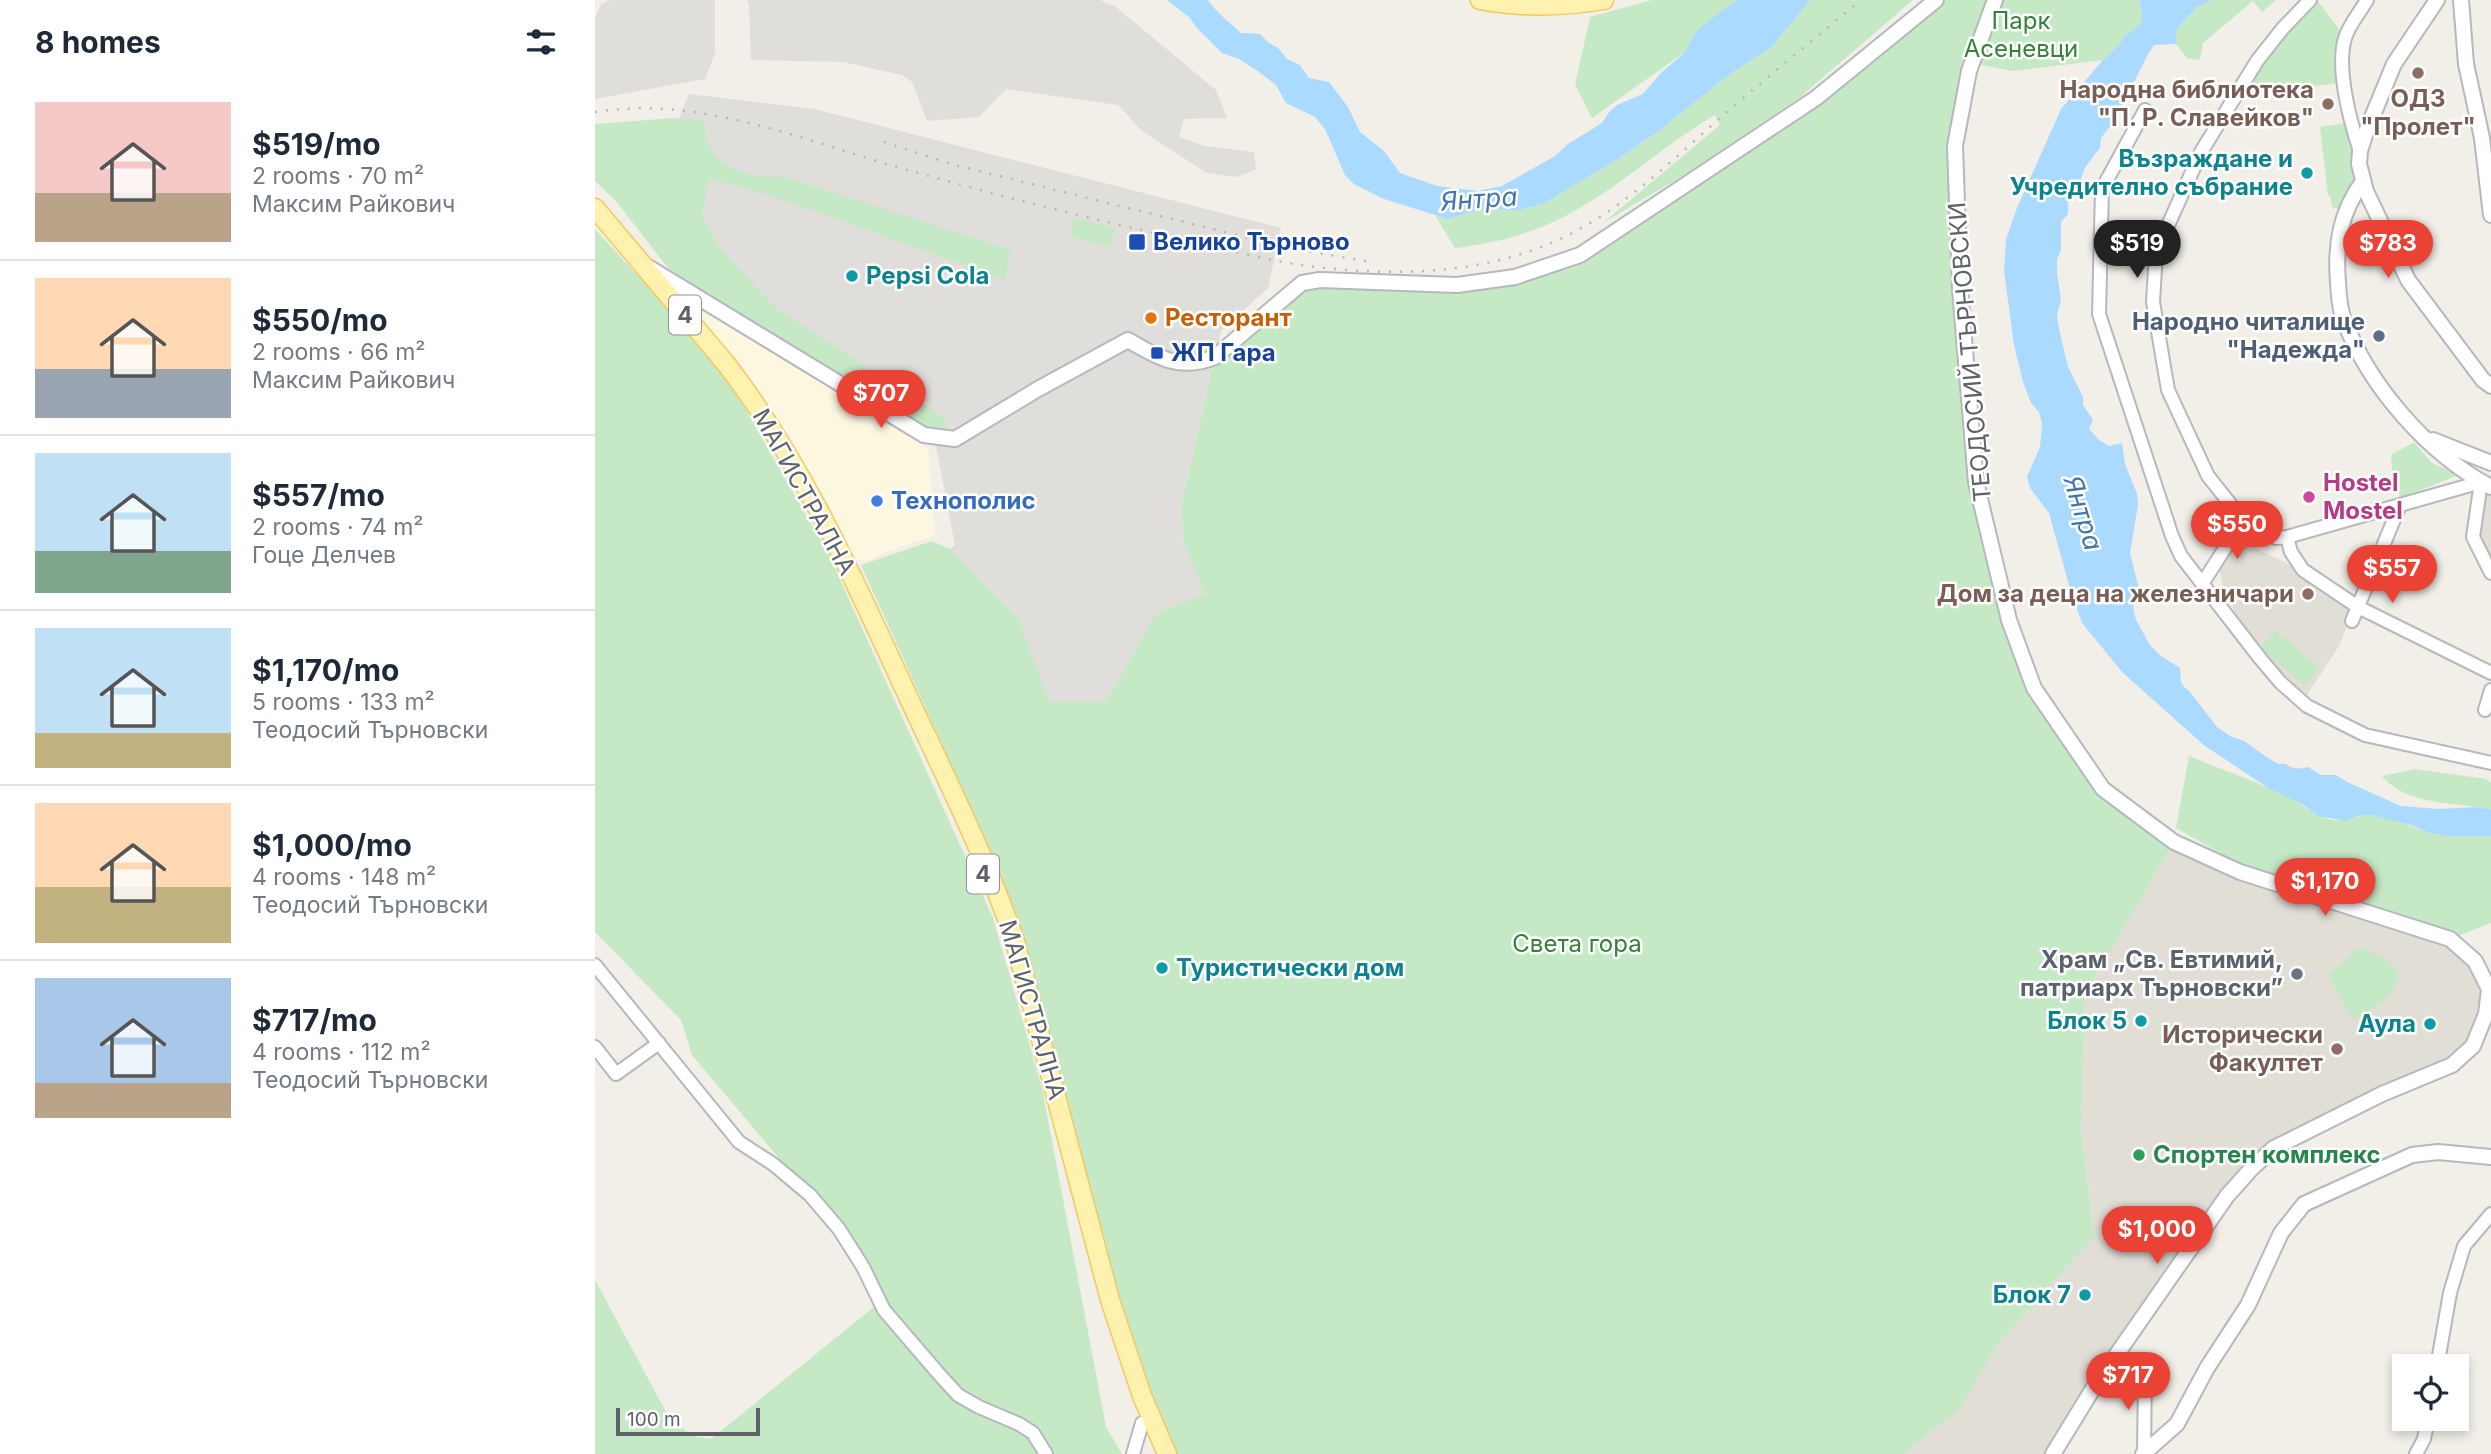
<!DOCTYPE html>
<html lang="en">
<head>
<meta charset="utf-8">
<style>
	body { margin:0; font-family:Inter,sans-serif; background:#f2f2f3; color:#1f2937; height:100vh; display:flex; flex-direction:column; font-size:26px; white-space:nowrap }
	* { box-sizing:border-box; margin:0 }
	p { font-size:23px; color:#747a83 }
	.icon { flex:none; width:38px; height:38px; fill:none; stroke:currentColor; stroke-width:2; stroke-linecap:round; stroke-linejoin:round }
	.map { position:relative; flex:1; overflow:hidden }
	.details { display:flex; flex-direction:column; background:#fff; width:595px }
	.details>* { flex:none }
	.buttons { position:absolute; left:1797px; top:1354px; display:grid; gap:14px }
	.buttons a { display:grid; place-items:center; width:77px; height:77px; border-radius:0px; background:#fff; box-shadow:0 4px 10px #0003; font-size:35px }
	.scale { position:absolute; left:21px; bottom:18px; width:144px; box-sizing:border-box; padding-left:7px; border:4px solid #5f6368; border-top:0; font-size:19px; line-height:24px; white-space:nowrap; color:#5f6368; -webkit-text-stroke:5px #fff; paint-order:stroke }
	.price { position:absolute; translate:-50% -60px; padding:0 16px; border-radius:24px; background:#ea4335; color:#fff; font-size:23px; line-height:46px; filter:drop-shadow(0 2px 4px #0008) }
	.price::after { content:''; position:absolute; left:50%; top:42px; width:21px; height:16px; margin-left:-10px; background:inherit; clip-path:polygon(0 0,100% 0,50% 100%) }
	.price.on { background:#222; color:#fff }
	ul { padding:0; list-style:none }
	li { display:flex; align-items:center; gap:21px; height:175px; padding:0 35px }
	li+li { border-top:2px solid #e0e1e3 }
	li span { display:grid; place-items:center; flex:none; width:196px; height:140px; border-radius:0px; color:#555 }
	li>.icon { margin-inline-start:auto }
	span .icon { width:84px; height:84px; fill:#fffc; stroke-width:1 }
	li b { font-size:30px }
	h2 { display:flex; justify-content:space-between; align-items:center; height:84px; padding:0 35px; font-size:30px }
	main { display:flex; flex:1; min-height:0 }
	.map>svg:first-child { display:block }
</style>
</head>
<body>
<main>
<section class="details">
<h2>8 homes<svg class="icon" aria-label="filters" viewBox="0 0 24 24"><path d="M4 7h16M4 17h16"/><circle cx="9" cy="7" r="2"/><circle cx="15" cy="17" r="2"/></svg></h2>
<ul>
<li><span style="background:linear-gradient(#f6c9c9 65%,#b9a48a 0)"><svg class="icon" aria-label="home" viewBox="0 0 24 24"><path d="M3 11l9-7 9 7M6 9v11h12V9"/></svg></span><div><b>$519/mo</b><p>2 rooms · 70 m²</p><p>Максим Райкович</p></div></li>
<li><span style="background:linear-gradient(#ffd9b3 65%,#9aa5b1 0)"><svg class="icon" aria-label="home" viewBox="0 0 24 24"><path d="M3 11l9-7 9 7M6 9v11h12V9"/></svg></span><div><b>$550/mo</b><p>2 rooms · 66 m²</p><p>Максим Райкович</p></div></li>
<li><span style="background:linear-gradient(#bfe0f5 70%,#7fa58c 0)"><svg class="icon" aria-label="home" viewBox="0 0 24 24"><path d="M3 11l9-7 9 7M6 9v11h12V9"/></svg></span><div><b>$557/mo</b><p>2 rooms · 74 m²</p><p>Гоце Делчев</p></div></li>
<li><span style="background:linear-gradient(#bfe0f5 75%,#c2b280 0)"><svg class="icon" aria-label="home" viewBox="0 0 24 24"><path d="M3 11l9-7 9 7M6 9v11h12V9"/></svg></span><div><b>$1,170/mo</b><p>5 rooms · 133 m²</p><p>Теодосий Търновски</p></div></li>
<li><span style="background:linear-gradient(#ffd9b3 60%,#c2b280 0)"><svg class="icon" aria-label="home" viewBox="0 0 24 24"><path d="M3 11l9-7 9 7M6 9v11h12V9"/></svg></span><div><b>$1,000/mo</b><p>4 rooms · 148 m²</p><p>Теодосий Търновски</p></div></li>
<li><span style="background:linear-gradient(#a9c7e8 75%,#b9a48a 0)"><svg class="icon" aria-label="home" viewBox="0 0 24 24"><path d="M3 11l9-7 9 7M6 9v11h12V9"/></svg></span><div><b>$717/mo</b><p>4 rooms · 112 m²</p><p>Теодосий Търновски</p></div></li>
</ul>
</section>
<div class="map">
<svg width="1896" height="1454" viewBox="0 0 1896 1454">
	<rect width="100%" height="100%" fill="#f1efe8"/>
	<path fill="#fef7e0" d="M99 305 333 449 340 536 306 546 271 561 260 559 93 306Z"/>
	<path fill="#e0deda" d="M14 0H120V53L110 79 0 99V17L6 5Z
		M152 0H505L521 7 621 90 632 118 589 119 584 137 610 146 659 152 661 169 642 177 612 173 547 131 523 105 411 89 384 117 332 121 317 82 307 75 248 62 156 60 154 5Z
		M94 94 219 109 686 228 673 288 626 331 586 507 589 543 610 594 561 613 511 702H454L424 620 355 549 360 545 338 430 171 311 87 244 69 156Z"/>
	<path fill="#e1ded6" d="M1886 482 1896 487V573L1878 537Z
		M1638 537 1701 568 1759 607 1744 646 1712 695 1684 672 1647 626 1629 591 1623 561Z
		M1579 842 1855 939 1894 989 1878 1046 1787 1094 1657 1168 1458 1454H1308L1365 1409 1404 1342 1499 1237 1486 1130 1490 994Z"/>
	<path fill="#c5e8c5" d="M1057 0H1142L1113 21 1099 34 1090 52 997 118 980 85 995 17Z
		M1215 0H1318L1204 98 1104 166 1008 223 1125 125 1120 115C1065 147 1017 195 958 222 928 236 893 244 860 248L840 215 853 219 883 210 904 209 921 211 948 204 1023 159 1061 133 1135 74 1177 47Z
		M1341 0H1545L1547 16 1544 26 1529 36 1524 45 1508 60 1418 71 1377 63 1360 146 1381 482 1439 688 1508 789 1579 842 1490 994 1486 1130 1499 1237 1404 1342 1365 1409 1308 1454H579L540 1368 487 1159 420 922 390 839 266 565 337 541 355 549 424 620 454 701 511 702 561 613 610 594 589 543 586 507 620 357 707 283 862 285 985 255 1221 98Z
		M1617 0H1681L1667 12 1658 1 1608 43 1605 60 1592 58 1581 44V31L1602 7Z
		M1715 0H1722L1750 37V82L1656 95 1662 61Z
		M79 118 109 120C110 127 110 136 113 142 123 172 162 179 190 177L416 250 410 280 189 200 114 178 107 214 124 247 182 309 345 415 351 420V426L338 430 323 424 98 291 70 264 21 201 0 181V124Z
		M1755 122 1768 181 1750 211 1737 207 1735 196H1733L1725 127Z
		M479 218 520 228 515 246 475 236Z
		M0 229 126 367 233 553 398 918 447 1088 511 1427 527 1454H0V1280L71 1412 96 1436 116 1439 285 1302 215 1195 97 1055 86 1020 0 932Z
		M1819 442 1837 463 1863 475 1806 498 1798 480 1796 455Z
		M1680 630 1725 669 1710 686 1666 647Z
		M1594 756C1626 769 1658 781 1690 795 1706 802 1720 816 1737 820 1751 822 1761 815 1774 815 1796 816 1816 828 1837 833 1856 838 1876 833 1896 836V923L1855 939 1643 863 1581 828Z
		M1820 769 1891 779 1896 783V810C1860 801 1814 807 1787 776Z
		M1764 947 1791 959 1804 974C1798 1001 1780 1006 1758 1020L1733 976Z"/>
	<path fill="#aadaff" d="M572 0H613C622 13 634 22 646 33L665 34 674 43 683 48 692 59 705 65 714 78 734 82 753 107 765 132 789 151 805 173 842 186 883 191 907 186 960 156 973 144 1007 123 1015 111 1022 105 1048 94 1065 74 1090 52 1099 34 1113 21 1142 0H1215L1177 47 1135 74 1061 133 1023 159 948 204 921 211 904 209 883 210 853 219 789 199 759 184 750 175 730 129 720 117 691 103 681 85 664 72 644 59 627 53 602 28 594 17Z
		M1545 0H1617L1602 7 1584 27 1581 31V44L1559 45 1553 54 1520 120 1506 138 1505 148 1491 166 1483 185 1473 202V214L1466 222V250L1462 260V273L1466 300 1462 314 1464 329 1473 367 1488 397V405L1498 420 1494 429 1504 440 1514 446 1527 443 1530 464 1542 494 1543 505 1535 553 1544 589 1538 607 1541 620 1555 645 1566 656 1585 668 1586 682 1589 687 1595 692 1622 727 1635 736 1649 741 1673 758 1683 764H1691C1698 770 1704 769 1713 767L1726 775H1741L1752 782 1806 806 1843 809 1884 807 1896 810V836H1853L1835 833 1816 825 1776 815 1762 816 1751 821 1723 816 1709 805 1675 789 1610 746 1528 673 1487 623 1477 596 1454 513 1435 488 1432 477 1445 447 1447 424 1444 412 1436 403 1428 382 1419 345 1409 271 1411 239 1422 208 1466 109 1508 60 1524 45 1529 36 1544 26 1547 16Z"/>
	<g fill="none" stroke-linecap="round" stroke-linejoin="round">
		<defs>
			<path id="minor" d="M1715 0 1688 28 1662 61 1606 152 1561 252 1558 302 1573 390 1613 476 1648 520 1681 538 1692 537 1886 482 1878 537 1896 573
				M1550 110 1507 189 1504 314 1577 536 1586 556 1664 657 1685 682 1712 706 1770 735 1896 763
				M1765 151C1755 121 1741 69 1750 38 1754 25 1765 12 1772 0
				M1692 537 1696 552 1708 570 1763 607 1896 673
				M1607 584 1648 520
				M1757 621 1805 505
				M1890 710 1896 690
				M0 965 144 1142 178 1164 215 1195 244 1229 268 1267 289 1310 343 1373 363 1395 384 1407 424 1424 438 1433 451 1454
				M0 1047 21 1074 64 1043
				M1842 1367 1855 1293 1869 1246 1896 1214
				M538 1454 547 1423
				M1549 1454 1550 1372
				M1821 1454 1829 1439 1833 1419"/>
			<path id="tertiary" d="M1400 0 1374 71 1360 146 1365 289 1381 482 1414 620 1439 688 1508 789 1579 842 1645 872 1855 939 1880 961 1894 989 1891 1014 1878 1046 1857 1065 1787 1094 1679 1148 1657 1168 1632 1196 1499 1387 1458 1454
				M1842 0 1799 64 1771 132 1765 151 1764 164 1771 191 1813 280 1888 380 1896 386
				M1866 0 1871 64 1887 138 1896 215
				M1768 181C1745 213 1740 244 1743 283 1744 295 1744 308 1749 320 1774 386 1833 454 1896 487
				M53 267 329 435 360 439 443 389 533 340C563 358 586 371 620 357L707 283 725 280 862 285 920 277 985 255 1221 98 1341 0
				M1838 440 1896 463
				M1548 1454 1582 1424 1612 1368 1653 1305 1686 1233 1709 1204 1817 1155 1843 1152 1896 1157"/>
			<path id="primary" d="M885 0C927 8 966 7 1009 0
				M0 208 132 365C208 464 258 577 310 690 348 772 389 853 419 938L515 1300 547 1396 572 1454"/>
		</defs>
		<use href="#minor" stroke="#b5b8bc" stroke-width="16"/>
		<use href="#tertiary" stroke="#b5b8bc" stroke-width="18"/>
		<use href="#primary" stroke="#f2c960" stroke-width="21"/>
		<use href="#minor" stroke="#fff" stroke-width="12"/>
		<use href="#tertiary" stroke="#fff" stroke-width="14"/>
		<use href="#primary" stroke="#fff2af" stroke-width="18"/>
		<path stroke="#b6b7b8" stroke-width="2.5" stroke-dasharray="2 9" stroke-linecap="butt" d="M0 112C107 95 209 141 309 169 398 194 488 217 577 237 617 246 658 257 699 264 786 277 882 277 963 240 1029 210 1080 157 1133 111 1177 73 1222 37 1266 0
			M289 142 356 164 698 249 771 261"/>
	</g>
	<g fill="#8d6e63" stroke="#fff" stroke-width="2.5">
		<circle cx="1823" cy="73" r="7"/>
		<circle cx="1733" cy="104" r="7"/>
		<circle cx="1713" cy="594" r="7"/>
		<circle cx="1742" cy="1049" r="7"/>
	</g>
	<g fill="#0f9aa8" stroke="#fff" stroke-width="2.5">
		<circle cx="1712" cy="173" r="7"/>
		<circle cx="257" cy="276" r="7"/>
		<circle cx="567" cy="968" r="7"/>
		<circle cx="1546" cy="1021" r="7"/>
		<circle cx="1835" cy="1024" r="7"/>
		<circle cx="1490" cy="1295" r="7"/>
	</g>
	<g fill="#1a4fb4" stroke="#fff" stroke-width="2.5">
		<rect x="533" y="233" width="18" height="18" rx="3.5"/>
		<rect x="555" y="346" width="14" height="14" rx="3.5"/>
	</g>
	<circle fill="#e8710a" stroke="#fff" stroke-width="2.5" cx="556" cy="318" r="7"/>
	<circle fill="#5c6f8a" stroke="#fff" stroke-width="2.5" cx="1784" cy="336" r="7"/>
	<circle fill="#d1479c" stroke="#fff" stroke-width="2.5" cx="1714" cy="497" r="7"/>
	<circle fill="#3f7fe0" stroke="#fff" stroke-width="2.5" cx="282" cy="501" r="7"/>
	<circle fill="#6b7280" stroke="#fff" stroke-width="2.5" cx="1702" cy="974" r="7"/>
	<circle fill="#2e9e5b" stroke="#fff" stroke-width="2.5" cx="1544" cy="1155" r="7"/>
	<g text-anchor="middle" stroke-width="5" stroke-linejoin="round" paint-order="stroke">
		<g fill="#fff" stroke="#8f9295" stroke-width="2">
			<rect x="74" y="295.5" width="32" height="39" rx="5"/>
			<rect x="372" y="854.5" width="32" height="39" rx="5"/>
		</g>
		<g font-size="23" font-weight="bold" fill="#5f6368">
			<text x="90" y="323">4</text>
			<text x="388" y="882">4</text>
		</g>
		<g font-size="24" fill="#348238" stroke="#fff">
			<text x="1426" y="29">Парк<tspan x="1426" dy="28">Асеневци</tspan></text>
			<text x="982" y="952">Света гора</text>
		</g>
		<g font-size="24" font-weight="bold" fill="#785e54" stroke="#fff" text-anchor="end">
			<text x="1719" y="98">Народна библиотека<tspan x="1719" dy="28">"П. Р. Славейков"</tspan></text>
			<text x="1823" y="107" text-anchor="middle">ОДЗ<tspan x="1823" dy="28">"Пролет"</tspan></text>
			<text x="1699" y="602">Дом за деца на железничари</text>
			<text x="1728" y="1043">Исторически<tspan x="1728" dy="28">Факултет</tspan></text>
		</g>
		<g font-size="24" font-weight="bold" fill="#0d838f" stroke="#fff" text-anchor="end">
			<text x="1698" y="167">Възраждане и<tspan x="1698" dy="28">Учредително събрание</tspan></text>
			<text x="271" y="284" text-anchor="start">Pepsi Cola</text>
			<text x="581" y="976" text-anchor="start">Туристически дом</text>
			<text x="1532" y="1029">Блок 5</text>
			<text x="1821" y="1032">Аула</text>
			<text x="1476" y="1303">Блок 7</text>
		</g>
		<g font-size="24" font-weight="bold" fill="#164399" stroke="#fff" text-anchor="start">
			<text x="558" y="250">Велико Търново</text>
			<text x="576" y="361">ЖП Гара</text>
		</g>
		<g font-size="24" font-weight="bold" fill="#c56008" stroke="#fff" text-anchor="start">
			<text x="570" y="326">Ресторант</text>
		</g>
		<g font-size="24" font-weight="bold" fill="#4e5e75" stroke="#fff" text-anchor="end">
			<text x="1770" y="330">Народно читалище<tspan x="1770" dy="28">"Надежда"</tspan></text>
		</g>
		<g font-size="24" fill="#5f6368" stroke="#fff">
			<text transform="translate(1375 352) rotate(-95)" y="8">ТЕОДОСИЙ ТЪРНОВСКИ</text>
			<text transform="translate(209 492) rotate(61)" y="8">МАГИСТРАЛНА</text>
			<text transform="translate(437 1010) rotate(74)" y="8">МАГИСТРАЛНА</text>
		</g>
		<g font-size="24" font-weight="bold" fill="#b23c85" stroke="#fff" text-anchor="start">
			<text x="1728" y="491">Hostel<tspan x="1728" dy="28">Mostel</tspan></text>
		</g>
		<g font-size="24" font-weight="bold" fill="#366cbe" stroke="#fff" text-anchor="start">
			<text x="296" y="509">Технополис</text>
		</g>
		<g font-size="24" font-weight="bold" fill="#5b616d" stroke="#fff" text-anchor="end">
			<text x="1688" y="968">Храм „Св. Евтимий,<tspan x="1688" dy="28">патриарх Търновски”</tspan></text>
		</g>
		<g font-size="24" font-weight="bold" fill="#27864d" stroke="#fff" text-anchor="start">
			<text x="1558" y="1163">Спортен комплекс</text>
		</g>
		<g font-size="26" font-style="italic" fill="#4174aa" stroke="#fff">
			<text transform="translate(884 199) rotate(-4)" y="9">Янтра</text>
			<text transform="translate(1488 513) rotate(73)" y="9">Янтра</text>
		</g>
	</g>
</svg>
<div class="buttons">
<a><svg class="icon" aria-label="locate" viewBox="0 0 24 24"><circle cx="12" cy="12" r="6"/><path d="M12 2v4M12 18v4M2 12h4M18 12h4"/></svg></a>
</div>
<div class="scale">100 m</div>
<b class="price on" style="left:1542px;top:280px">$519</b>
<b class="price" style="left:1793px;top:280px">$783</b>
<b class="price" style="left:286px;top:430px">$707</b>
<b class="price" style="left:1642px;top:561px">$550</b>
<b class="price" style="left:1797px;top:605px">$557</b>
<b class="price" style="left:1730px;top:918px">$1,170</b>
<b class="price" style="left:1562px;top:1266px">$1,000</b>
<b class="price" style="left:1533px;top:1412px">$717</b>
</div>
</main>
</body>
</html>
